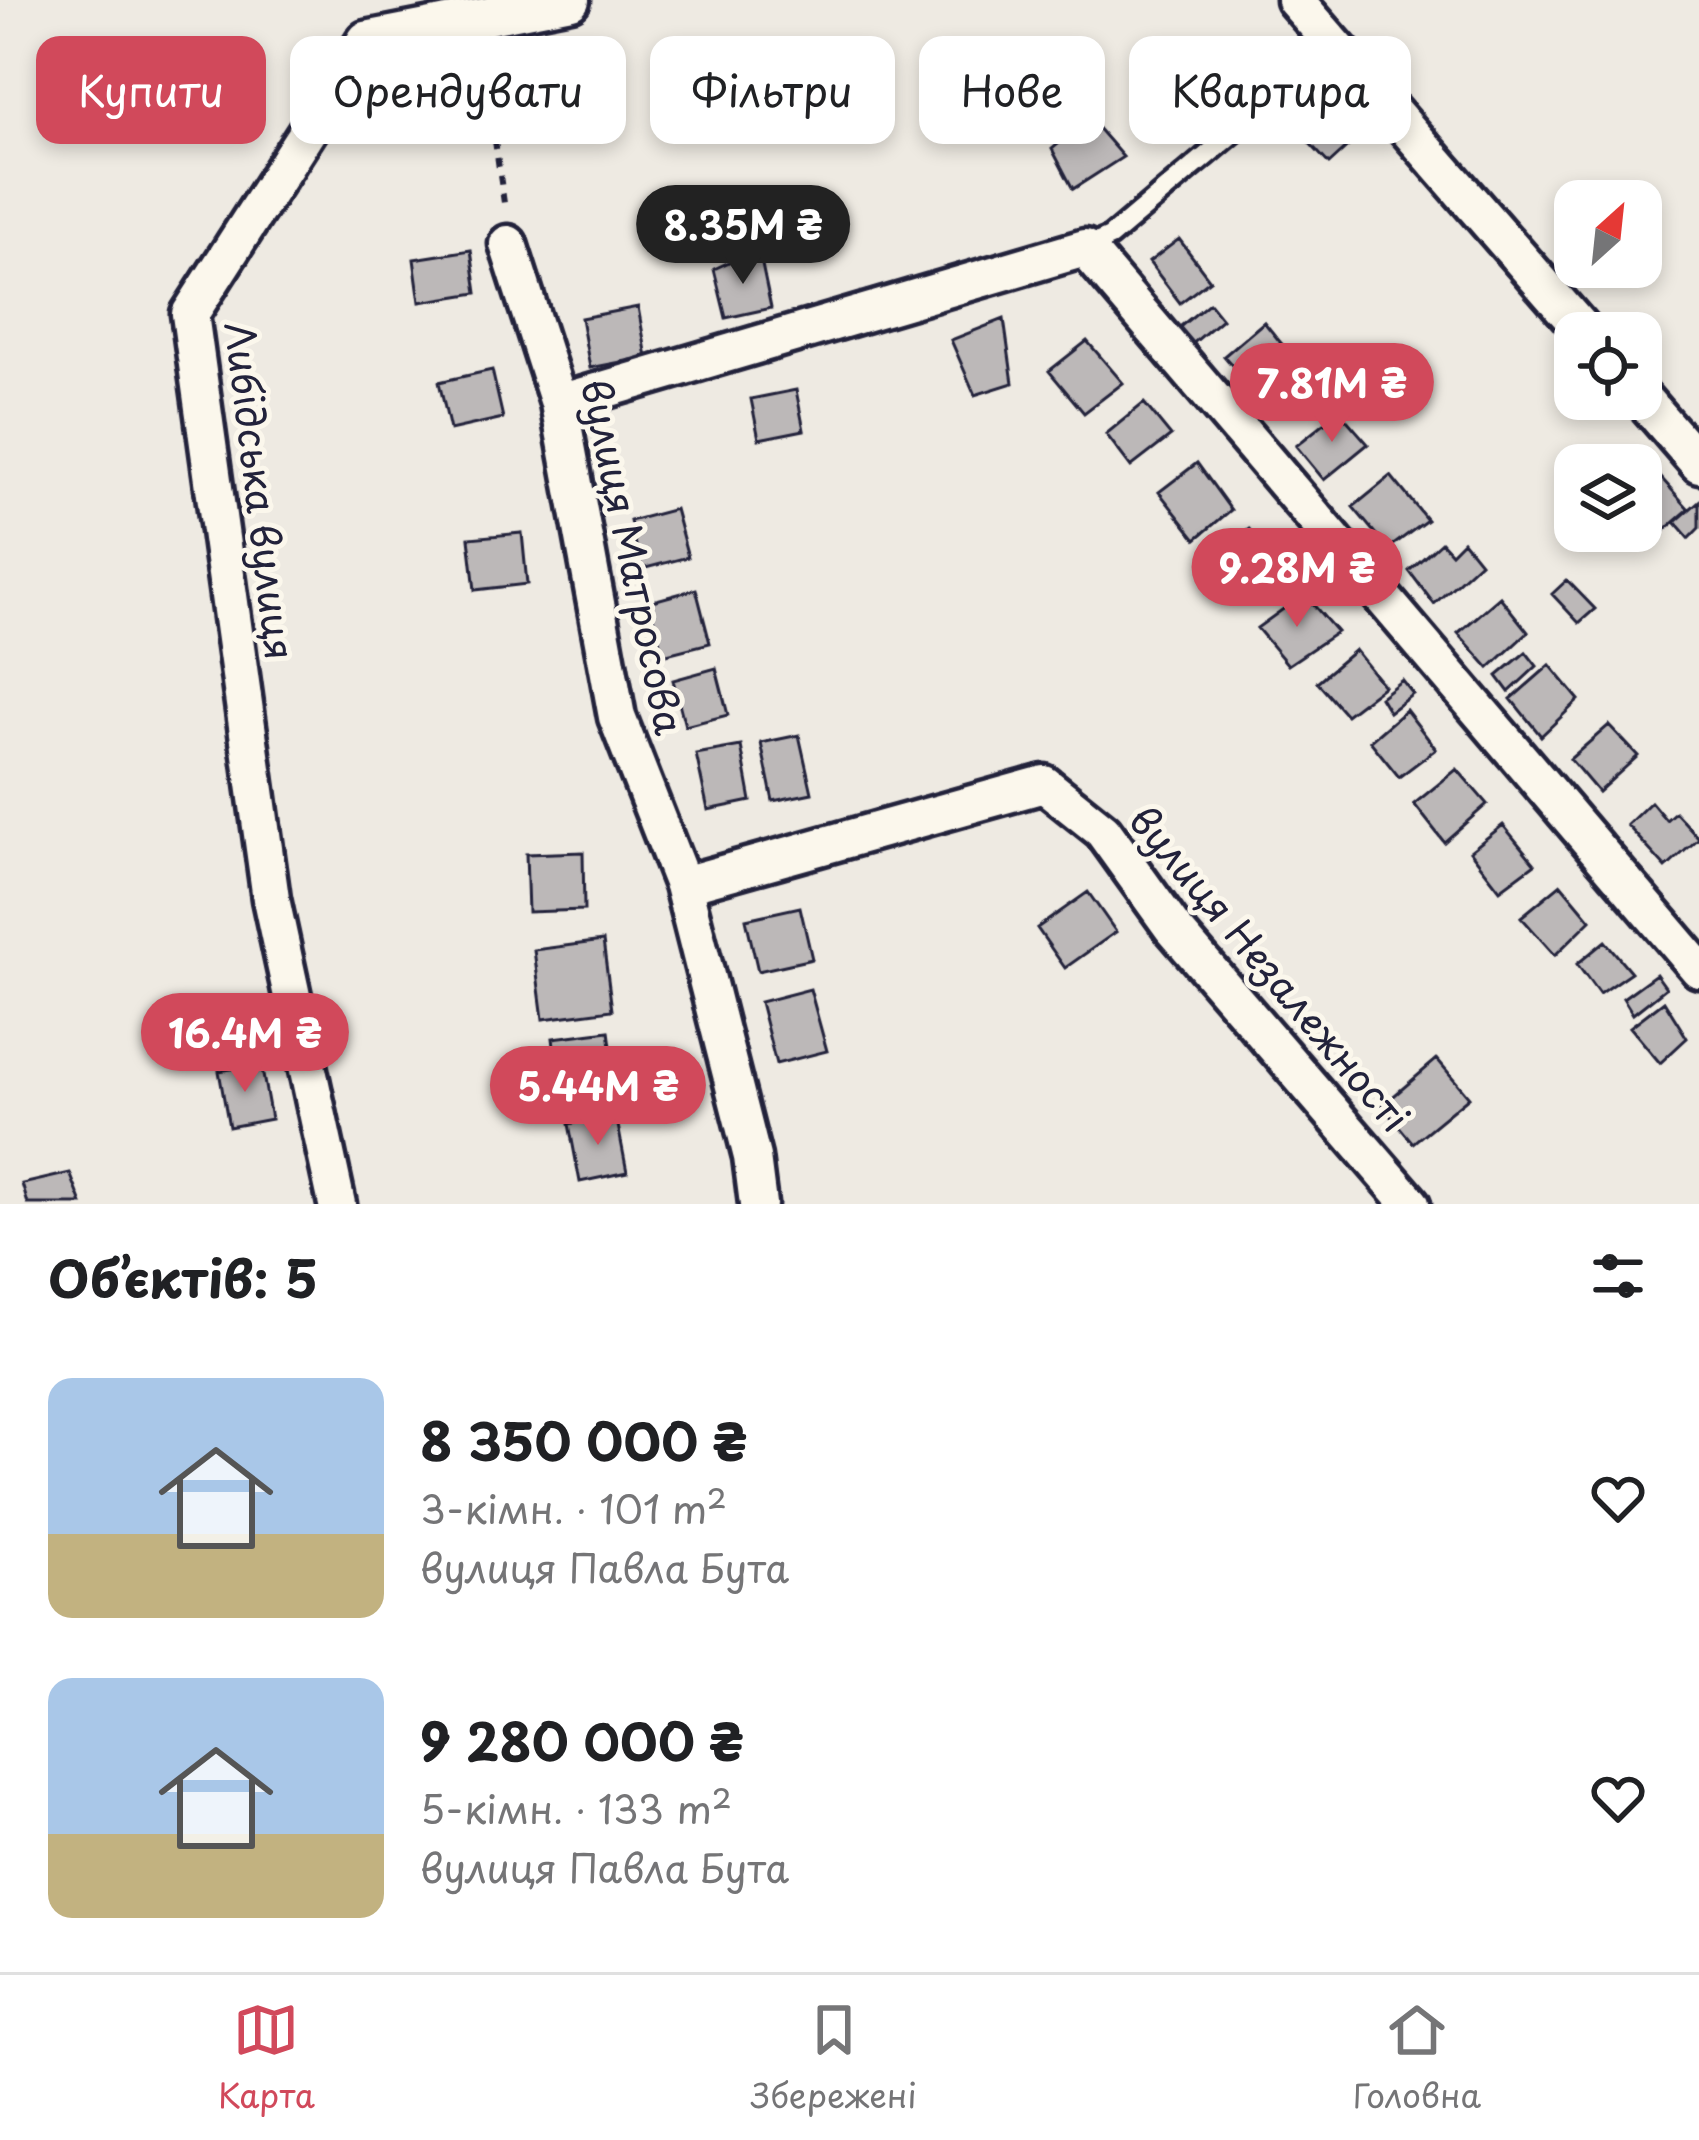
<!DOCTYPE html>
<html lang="uk">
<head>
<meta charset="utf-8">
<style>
	body { margin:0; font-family:"Playpen Sans",sans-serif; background:#f6f6f6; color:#202124; height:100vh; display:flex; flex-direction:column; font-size:45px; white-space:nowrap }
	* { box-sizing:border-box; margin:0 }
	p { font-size:39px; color:#757577 }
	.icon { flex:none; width:66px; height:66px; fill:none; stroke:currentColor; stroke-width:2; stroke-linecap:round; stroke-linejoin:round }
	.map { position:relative; height:1204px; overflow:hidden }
	.sheet { display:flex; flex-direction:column; background:#fff; flex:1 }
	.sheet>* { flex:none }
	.top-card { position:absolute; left:36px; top:36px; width:1629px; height:108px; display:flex; gap:24px }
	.needle { width:78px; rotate:27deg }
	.tools { position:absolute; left:1554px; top:180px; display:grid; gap:24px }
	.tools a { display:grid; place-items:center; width:108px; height:108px; border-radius:24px; background:#fff; box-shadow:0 6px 18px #0003; font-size:60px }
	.price { position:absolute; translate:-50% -102px; padding:0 27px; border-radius:42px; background:#d1495b; color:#fff; font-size:39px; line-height:78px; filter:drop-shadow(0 3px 6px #0008) }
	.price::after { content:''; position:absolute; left:50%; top:72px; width:36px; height:27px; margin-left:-18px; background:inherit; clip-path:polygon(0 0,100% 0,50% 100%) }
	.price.selected { background:#222; color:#fff }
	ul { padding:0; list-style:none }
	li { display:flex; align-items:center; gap:36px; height:300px; padding:0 48px }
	li span { display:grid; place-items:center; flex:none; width:336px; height:240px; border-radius:24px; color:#555 }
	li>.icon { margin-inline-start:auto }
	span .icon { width:144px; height:144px; fill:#fffc; stroke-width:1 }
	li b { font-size:51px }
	h2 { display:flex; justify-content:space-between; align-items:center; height:144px; padding:0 48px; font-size:51px }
	.tag { padding:0 42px; border-radius:24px; background:#fff; box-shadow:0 6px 18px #0003; font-size:42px; line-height:108px }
	.tag.selected { background:#d1495b; color:#fff }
	.dock { display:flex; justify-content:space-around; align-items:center; height:168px; border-top:3px solid #e0e0e0; background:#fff; font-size:33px; color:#757577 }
	.dock a { display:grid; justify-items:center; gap:6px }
	.dock .selected { color:#d1495b }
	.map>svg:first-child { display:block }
</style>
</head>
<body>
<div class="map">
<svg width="1699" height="1204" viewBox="0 0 1699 1204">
	<rect width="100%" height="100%" fill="#eeeae2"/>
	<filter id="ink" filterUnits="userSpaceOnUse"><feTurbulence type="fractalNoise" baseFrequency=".00833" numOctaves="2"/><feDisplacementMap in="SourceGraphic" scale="24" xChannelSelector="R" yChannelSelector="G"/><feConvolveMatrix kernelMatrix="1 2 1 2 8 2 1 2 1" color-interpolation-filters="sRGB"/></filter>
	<g filter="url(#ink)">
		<path fill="#bcb8b8" stroke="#22223b" stroke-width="3" d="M1338 105 1364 132 1329 164 1304 137Z
			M1089 118 1123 157 1073 189 1052 149Z
			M1179 239 1210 280 1180 303 1149 262Z
			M471 250 477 293 420 302 414 259Z
			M738 258 761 260 771 308 726 318 714 269Z
			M1209 303 1222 319 1190 346 1176 330Z
			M638 307 647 357 590 368 581 318Z
			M1004 319 1013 383 975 395 951 340Z
			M1264 322 1281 343 1243 378 1224 356Z
			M1087 341 1123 383 1084 413 1049 371Z
			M1281 343 1299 363 1260 398 1243 378Z
			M492 370 503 418 450 430 439 382Z
			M796 390 804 430 759 439 751 399Z
			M1144 403 1171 436 1131 467 1106 434Z
			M1339 411 1368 444 1324 480 1296 446Z
			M1197 463 1231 510 1196 539 1159 492Z
			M1654 470 1689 509 1651 542 1641 530V481Z
			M1391 476 1427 520 1388 549 1353 507Z
			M1699 501V528L1689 538 1675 522Z
			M675 509 688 557 642 569 630 521Z
			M1249 529 1279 567 1250 594 1215 556Z
			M522 533 527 584 475 590 469 538Z
			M1463 541 1480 562 1434 604 1409 571 1441 542 1451 553Z
			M1567 580 1595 609 1579 623 1552 594Z
			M696 589 710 643 663 655 649 602Z
			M1304 594 1337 632 1288 665 1257 628Z
			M1500 597 1528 632 1489 668 1458 633Z
			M1355 650 1384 686 1346 715 1317 682Z
			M1526 652 1537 666 1509 692 1497 676Z
			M1550 665 1579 700 1541 736 1511 699Z
			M716 668 728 715 685 726 673 680Z
			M1402 680 1413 694 1389 712 1380 697Z
			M1406 710 1436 749 1399 777 1370 741Z
			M1609 725 1638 756 1598 792 1570 759Z
			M799 735 812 793 773 801 761 743Z
			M741 746 751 801 708 810 696 754Z
			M1457 769 1487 804 1444 842 1414 804Z
			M1651 802 1666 820 1675 812 1699 838 1666 868 1627 825Z
			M1503 825 1535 864 1500 890 1470 851Z
			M583 852 584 910 528 912 526 854Z
			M1561 884 1591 920 1555 955 1521 917Z
			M1088 892 1116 932 1065 968 1037 928Z
			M800 907 812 959 758 971 746 919Z
			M603 941 612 1010 543 1019 534 950Z
			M1605 941 1631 972 1599 994 1577 964Z
			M1656 974 1666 988 1633 1014 1623 998Z
			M810 989 827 1051 776 1064 760 1002Z
			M1664 1001 1687 1038 1660 1063 1630 1027Z
			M609 1031 615 1077 559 1085 553 1038Z
			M1437 1059 1469 1097 1413 1143 1382 1106Z
			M261 1064 271 1119 229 1127 219 1071Z
			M616 1115 627 1172 580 1182 569 1124Z
			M70 1173 82 1204H28L22 1184Z"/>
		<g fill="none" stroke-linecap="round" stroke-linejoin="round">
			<defs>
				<path id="lane" d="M1085 248 1110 237 1335 47"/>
				<path id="street" d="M1295 0 1585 333
					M508 244 559 403 617 717 683 885 752 1157 758 1204
					M1641 397 1699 464
					M559 403 1085 248 1699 969
					M683 885 1044 784 1103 831 1172 927 1411 1204
					M337 1204 271 899 190 314 366 40 571 0"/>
			</defs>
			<use href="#lane" stroke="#22223b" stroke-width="27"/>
			<use href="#street" stroke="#22223b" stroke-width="45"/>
			<path stroke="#22223b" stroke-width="6" stroke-dasharray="9 9" stroke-linecap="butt" d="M482 51 505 210"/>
			<use href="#lane" stroke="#fbf7ec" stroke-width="18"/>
			<use href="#street" stroke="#fbf7ec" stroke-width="36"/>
		</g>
	</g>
	<g text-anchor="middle" stroke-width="10" stroke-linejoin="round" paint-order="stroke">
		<g font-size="39" fill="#22223b" stroke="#fbf7ec">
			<text transform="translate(259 491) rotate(83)" y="14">Либідська вулиця</text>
			<text transform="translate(632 557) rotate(78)" y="14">вулиця Матросова</text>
			<text transform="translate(1269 969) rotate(50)" y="14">вулиця Незалежності</text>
		</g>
	</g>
</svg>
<div class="tools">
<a><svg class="needle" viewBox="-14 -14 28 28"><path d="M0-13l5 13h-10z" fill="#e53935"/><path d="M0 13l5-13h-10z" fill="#757577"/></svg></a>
<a><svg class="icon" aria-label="locate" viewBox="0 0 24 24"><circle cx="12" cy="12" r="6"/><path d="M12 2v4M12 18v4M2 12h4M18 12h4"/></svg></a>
<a><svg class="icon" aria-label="layers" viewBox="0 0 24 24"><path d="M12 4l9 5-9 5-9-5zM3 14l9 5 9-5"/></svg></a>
</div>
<b class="price selected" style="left:743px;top:287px">8.35M ₴</b>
<b class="price" style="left:1332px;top:445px">7.81M ₴</b>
<b class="price" style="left:1297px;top:630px">9.28M ₴</b>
<b class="price" style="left:245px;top:1095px">16.4M ₴</b>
<b class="price" style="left:598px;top:1148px">5.44M ₴</b>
<div class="top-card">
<a class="tag selected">Купити</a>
<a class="tag">Орендувати</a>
<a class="tag">Фільтри</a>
<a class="tag">Нове</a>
<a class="tag">Квартира</a>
</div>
</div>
<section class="sheet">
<h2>Об’єктів: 5<svg class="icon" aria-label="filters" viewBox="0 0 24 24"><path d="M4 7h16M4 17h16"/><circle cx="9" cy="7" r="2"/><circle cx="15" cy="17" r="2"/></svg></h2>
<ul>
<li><span style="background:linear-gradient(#a9c7e8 65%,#c2b280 0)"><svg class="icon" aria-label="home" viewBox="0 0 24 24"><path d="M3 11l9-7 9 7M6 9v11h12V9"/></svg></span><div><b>8 350 000 ₴</b><p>3-кімн. · 101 m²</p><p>вулиця Павла Бута</p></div><svg class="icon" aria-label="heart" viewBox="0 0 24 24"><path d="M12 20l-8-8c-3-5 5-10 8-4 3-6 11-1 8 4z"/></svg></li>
<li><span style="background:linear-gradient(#a9c7e8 65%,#c2b280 0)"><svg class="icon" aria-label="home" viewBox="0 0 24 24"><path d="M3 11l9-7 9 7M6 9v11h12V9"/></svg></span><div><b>9 280 000 ₴</b><p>5-кімн. · 133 m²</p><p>вулиця Павла Бута</p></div><svg class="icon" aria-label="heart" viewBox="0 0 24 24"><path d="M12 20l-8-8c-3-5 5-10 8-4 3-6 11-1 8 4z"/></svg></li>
</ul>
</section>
<nav class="dock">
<a class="selected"><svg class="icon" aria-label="map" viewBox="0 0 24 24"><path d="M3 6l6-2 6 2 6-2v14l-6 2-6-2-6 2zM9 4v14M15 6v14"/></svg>Карта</a>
<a><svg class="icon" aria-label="saved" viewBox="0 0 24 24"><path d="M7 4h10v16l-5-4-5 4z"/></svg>Збережені</a>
<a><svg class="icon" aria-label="home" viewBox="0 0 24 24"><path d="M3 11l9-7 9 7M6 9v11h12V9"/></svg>Головна</a>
</nav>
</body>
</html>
